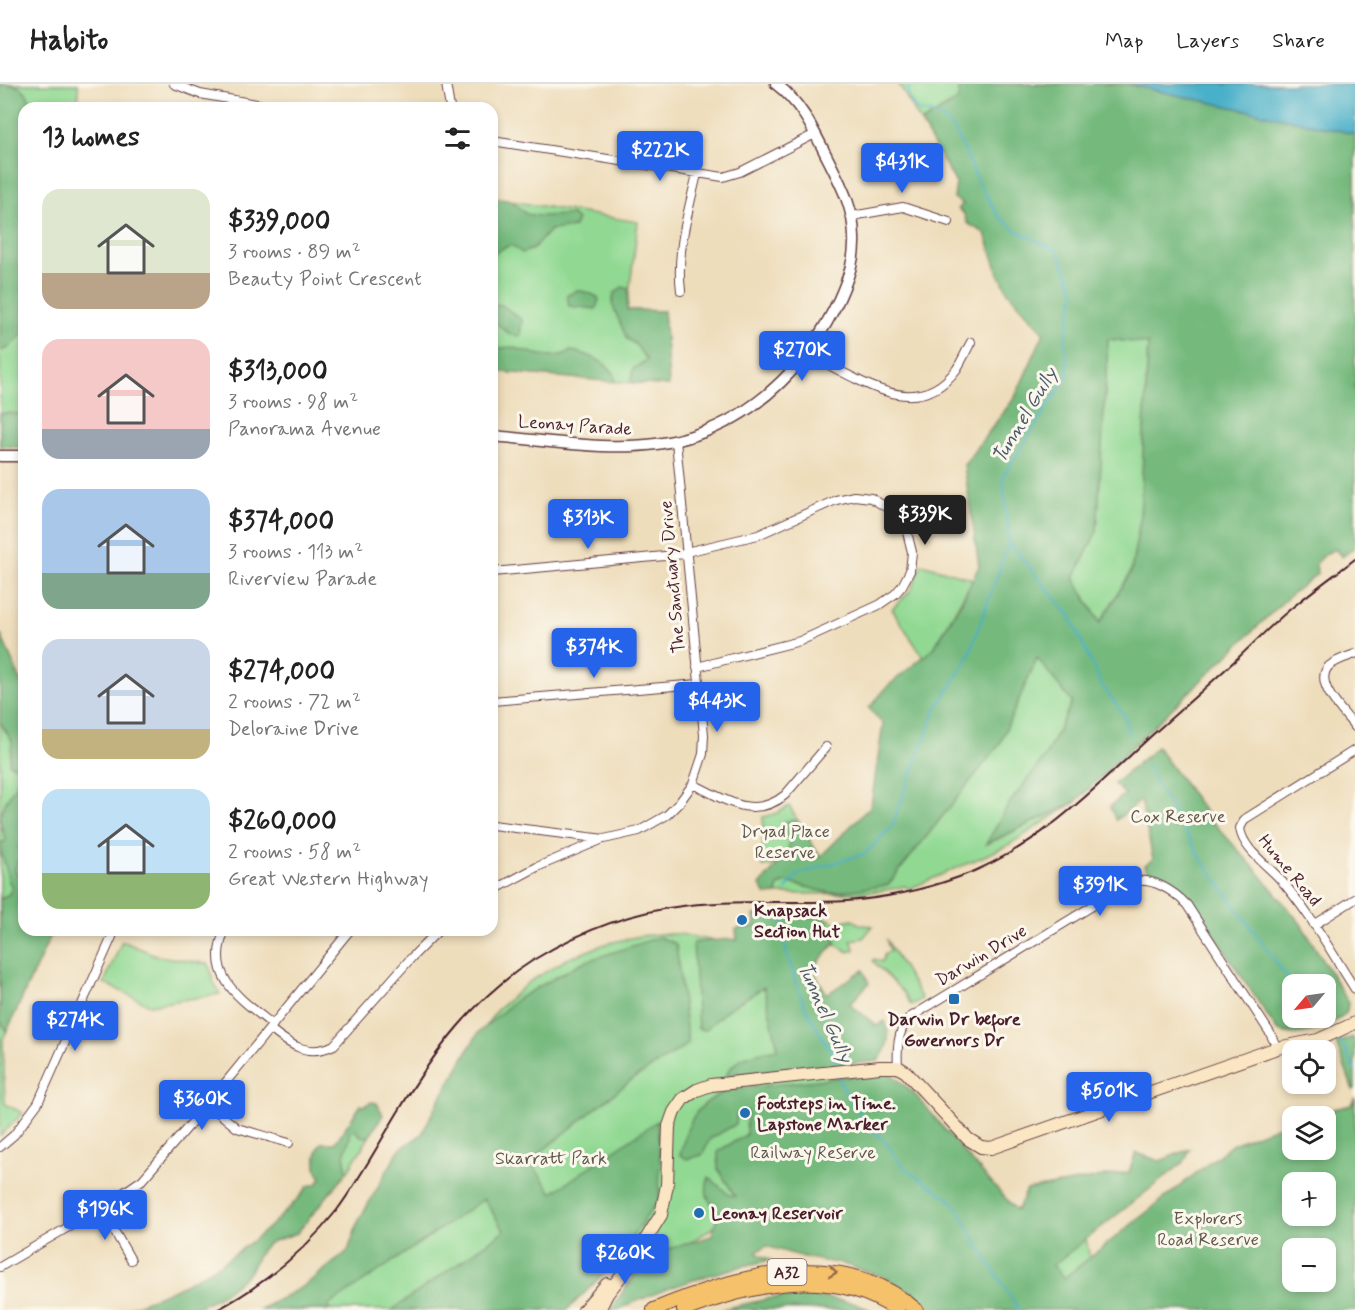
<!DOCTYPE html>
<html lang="en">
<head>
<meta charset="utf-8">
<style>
	body { margin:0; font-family:Mynerve,sans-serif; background:#f2f2f2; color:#222; height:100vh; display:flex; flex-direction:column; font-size:22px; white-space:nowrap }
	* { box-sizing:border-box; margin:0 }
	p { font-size:20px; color:#767676 }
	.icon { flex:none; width:33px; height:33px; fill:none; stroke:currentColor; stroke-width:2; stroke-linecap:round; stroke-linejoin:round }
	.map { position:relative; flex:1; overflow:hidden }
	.sheet { position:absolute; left:18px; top:18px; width:480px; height:834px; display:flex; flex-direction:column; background:#fff; border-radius:18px; box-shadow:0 3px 9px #0003 }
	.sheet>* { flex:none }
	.needle { width:39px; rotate:241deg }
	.buttons { position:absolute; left:1282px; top:890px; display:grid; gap:12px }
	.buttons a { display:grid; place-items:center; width:54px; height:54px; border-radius:12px; background:#fff; box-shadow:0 3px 9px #0003; font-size:30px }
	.price { position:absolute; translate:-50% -51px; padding:0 14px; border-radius:6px; background:#2563eb; color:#fff; font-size:20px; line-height:39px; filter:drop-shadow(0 2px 3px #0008) }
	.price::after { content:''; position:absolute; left:50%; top:36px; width:18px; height:14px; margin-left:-9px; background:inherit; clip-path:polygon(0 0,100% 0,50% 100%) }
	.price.current { background:#222; color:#fff }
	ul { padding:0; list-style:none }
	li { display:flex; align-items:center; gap:18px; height:150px; padding:0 24px }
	li span { display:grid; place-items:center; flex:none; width:168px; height:120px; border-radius:18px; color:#555 }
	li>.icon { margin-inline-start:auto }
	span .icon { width:72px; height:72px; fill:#fffc; stroke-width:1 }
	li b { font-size:26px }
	h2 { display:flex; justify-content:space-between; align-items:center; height:72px; padding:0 24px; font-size:26px }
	header { display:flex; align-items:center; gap:36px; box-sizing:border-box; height:84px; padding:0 30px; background:#fff; border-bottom:2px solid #e0e0e0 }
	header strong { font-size:28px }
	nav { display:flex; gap:33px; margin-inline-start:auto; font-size:21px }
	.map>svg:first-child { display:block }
</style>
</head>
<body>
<header>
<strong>Habito</strong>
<nav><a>Map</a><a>Layers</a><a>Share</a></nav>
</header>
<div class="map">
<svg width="1355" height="1226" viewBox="0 0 1355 1226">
	<rect width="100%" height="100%" fill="#fbf7ec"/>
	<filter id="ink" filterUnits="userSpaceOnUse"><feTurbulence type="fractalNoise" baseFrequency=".0167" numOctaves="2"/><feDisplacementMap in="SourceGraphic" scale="12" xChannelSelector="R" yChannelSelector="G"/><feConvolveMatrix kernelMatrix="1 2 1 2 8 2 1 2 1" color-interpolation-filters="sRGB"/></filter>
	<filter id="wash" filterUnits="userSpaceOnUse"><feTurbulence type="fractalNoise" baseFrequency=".008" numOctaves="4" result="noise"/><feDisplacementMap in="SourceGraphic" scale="24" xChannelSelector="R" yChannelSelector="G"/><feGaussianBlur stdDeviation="1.35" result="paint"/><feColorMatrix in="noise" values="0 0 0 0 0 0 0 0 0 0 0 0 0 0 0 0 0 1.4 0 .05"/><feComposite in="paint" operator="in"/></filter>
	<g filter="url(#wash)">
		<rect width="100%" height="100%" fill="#edb"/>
		<path fill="#91d993" stroke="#6e7c5f" stroke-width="1.5" d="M0 0H78L79 24H24V363L0 362Z
			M899 0H960L958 16 921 39Z
			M492 114 638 138 627 226 664 227 669 302 492 287Z
			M1108 255 1148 259 1140 436 1131 488 1100 539 1074 494 1097 447Z
			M922 480 973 495 934 564 923 573 892 525 911 506Z
			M0 549 24 605V846H53L3 955 5 1020 23 1029 0 1052Z
			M1037 573 1072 618 1046 671 1009 720 987 760 1075 718 1007 762 909 805 905 802C867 812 817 809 777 810L778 802 786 798 830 809 999 661Z
			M789 722 820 773 763 783V733L777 729Z
			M829 835 835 839 852 835 861 841 873 842 863 854 851 856 855 866 849 868 834 860 836 857 826 836Z
			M661 850H679L778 870 846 978 851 991 976 1139 1077 1104 1099 1226 944 1215 750 1138 713 1144 679 1165 670 1175 590 1193 557 1226H288L347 1174 421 1057 467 967 497 926 529 898 567 875 605 860 640 852Z
			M886 855 922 915 911 921 904 909 873 877 874 875 882 878 885 869 890 867Z
			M122 857 158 872 209 880 213 897 220 910 150 921 104 899Z
			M355 1046 361 1052 369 1053 347 1088 344 1071 350 1053 349 1048Z"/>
		<path fill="#74b97d" stroke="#5f6c54" stroke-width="1.5" fill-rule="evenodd" d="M0 0C18 0 29 3 31 24H24V249L8 264 0 267Z
			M960 0H1128L1355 50V463L1342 473 1335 465 1327 469 1316 479 1317 490 1288 513 1075 718 986 760 1009 720 1046 671 1072 618 1037 574 999 661 888 801 830 809 786 798 778 802 777 810 766 811 760 801 786 771 790 759 784 744V738L791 736 798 737 820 773 871 722 883 640 869 624 888 602 934 564 962 517 979 482 964 381 1015 313 1044 249 1008 208 998 188 985 149 967 139 964 130 958 125 963 120 954 114 956 99 921 39 958 16ZM1108 255 1148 260 1140 436 1131 488 1100 539 1074 494 1097 447Z
			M492 114 512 117 526 130 540 132 572 131 577 136 574 143 550 146 533 165 522 169 511 161 499 166 492 173Z
			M622 203 629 205 627 226 664 227 669 302 634 299 631 297 633 285 647 276 635 260 627 255 612 220 614 210Z
			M577 207C586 207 593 209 599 215L596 225 569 222 567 211Z
			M492 220 502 221 522 236 520 252 511 251 492 236Z
			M511 263C531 268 552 278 571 267 589 270 602 276 614 289L615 298 492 287V265Z
			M2 329 24 330V363L0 362V330Z
			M0 549 24 605V756L19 762 21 775 17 778 15 787 24 796V846H53L7 947 0 937V815L9 810 12 803C6 794 8 794 6 784 4 775 0 770 0 760L5 757C5 748 1 745 0 738 0 723 13 706 20 694L18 683 9 680 12 657 0 638Z
			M1157 663 1211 736 1258 788 1301 840 1348 918 1347 928C1330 944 1299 956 1277 946L1191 816 1179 805 1147 786 1145 781 1153 775 1141 716 1116 736 1110 723 1125 710 1114 700ZM1293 900H1326V933H1293Z
			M754 831 825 833 836 858 812 885 827 910 863 886 869 899 850 920 877 942 885 937C891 953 888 964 878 977L797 986 726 991C736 971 758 968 778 965L764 903 728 925 705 946 698 945 693 859 729 855 737 856 736 845 755 842Z
			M659 853 676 860 688 960 630 997 530 1077 552 1109 657 1037 660 1074 659 1115 612 1182 567 1226H392L504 1147 484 1115 328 1222 330 1226H259L304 1202 348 1167 358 1138 399 1066 422 1050 433 1027 478 949 517 915 581 879Z
			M1353 953 1355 960V1005L1353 1006 1336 959Z
			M879 989H890L913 1008 967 1072 1017 1127 1027 1106 1129 1088 1136 1069 1160 1077 1190 1065 1184 1078 1053 1181 1064 1194 1233 1060 1293 1036V1065H1326V1032H1302L1352 1021 1355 1014V1226H934L916 1212 884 1193 843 1180 807 1174 766 1162 756 1169 770 1176C717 1187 666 1203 617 1226H611L646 1172 712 1152 718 1129C708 1116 703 1109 709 1093L729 1111 735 1112 718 1085V1067L746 1051 747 1027 737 1030 736 1040 710 1055 702 1071 687 1075 680 1071C689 1036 693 1023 727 1006ZM1293 1098H1326V1131H1293ZM1293 1164H1326V1197H1293Z
			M371 1018 377 1019 383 1031 369 1053 361 1052 355 1046 349 1048 350 1053 344 1071 347 1088 297 1149 271 1158 262 1165 248 1190 220 1212 191 1226H123C183 1205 239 1174 284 1129 292 1121 302 1112 308 1102L317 1100 321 1094C313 1084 315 1069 321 1059H335L361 1021 364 1022Z
			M810 1211 853 1219 871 1226 723 1225 772 1214Z"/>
		<path fill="#4ab0c9" stroke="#4a687a" stroke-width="1.5" d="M1128 0H1355V50L1158 7Z"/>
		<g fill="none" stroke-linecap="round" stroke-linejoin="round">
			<path stroke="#4ab0c9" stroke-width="2" d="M1009 459 1070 532 1102 602 1124 631 1129 652
				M1146 682 1202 776 1293 901
				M786 805 799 790 866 769 892 742 936 625 967 576 1009 459 1003 392 1068 291 1065 257 1075 207 1058 167 1019 148 998 132 978 97 956 48 944 36 930 29 917 27 908 12 909 0
				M784 829 783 854 793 891 806 925 834 973 837 984
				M1318 933 1330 944
				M1338 956 1344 963 1355 986
				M839 992 842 1002 864 1037 886 1059 904 1084 950 1115 958 1125 976 1158 1019 1226"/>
		</g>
	</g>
	<g filter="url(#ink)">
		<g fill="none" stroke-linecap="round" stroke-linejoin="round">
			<defs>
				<path id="minor" d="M174 0 200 10 279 24
					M446 0 450 24
					M492 57 723 93 740 88 815 50
					M852 132 903 123 949 138
					M681 207C676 168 688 129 697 90
					M808 268C823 279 840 287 856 295 891 313 928 323 956 286 962 277 966 267 971 258
					M686 468 758 451 836 416 854 412 871 414 894 428 906 444 912 468 910 487 902 502 895 510 879 521 800 557 697 583
					M492 488 686 470
					M1355 570C1347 573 1336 576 1329 582 1312 599 1345 629 1355 643
					M492 617 699 600
					M1355 666 1245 735 1240 744C1242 764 1266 780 1279 794 1309 827 1331 868 1355 905
					M693 700C724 715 753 737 785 711L826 663
					M492 741 604 755 639 747 667 731 679 719 693 700 703 670 704 651 676 357
					M492 807 537 783 603 755
					M1314 841 1355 815
					M225 846C204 893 241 915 273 941
					M270 945C290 961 308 974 334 961L412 873 439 846
					M898 983C897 967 897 947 909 934L1130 799C1150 791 1174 807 1187 821L1270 949 1277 964
					M208 1020 237 1044 289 1059
					M0 1063 14 1051 38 1019 115 846
					M101 1124 131 1176
					M0 1183 101 1124 142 1096 208 1020 350 846"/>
				<path id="tertiary" d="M492 352C557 357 632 373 695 351 761 329 810 277 839 215 848 195 855 176 854 154 854 122 839 97 825 69 812 43 800 18 776 0
					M0 372H24"/>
				<path id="secondary" d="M584 1226 607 1200
					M599 1226 607 1210 631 1179 661 1131 667 1101 669 1042 674 1028 683 1015 697 1006 711 1001 880 983H898L906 988 968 1055 981 1063 991 1064 1277 964 1318 956 1355 939"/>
				<path id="trunk" d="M654 1226C736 1192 841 1159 916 1226
					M684 1226C754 1199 831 1181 897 1226"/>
			</defs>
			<use href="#minor" stroke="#633c41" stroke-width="10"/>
			<use href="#tertiary" stroke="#633c41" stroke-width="13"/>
			<use href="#secondary" stroke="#633c41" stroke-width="14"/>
			<use href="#trunk" stroke="#633c41" stroke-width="16"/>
			<use href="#minor" stroke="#fff" stroke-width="8"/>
			<use href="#tertiary" stroke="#fff" stroke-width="10"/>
			<use href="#secondary" stroke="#fbe6c4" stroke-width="12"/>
			<use href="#trunk" stroke="#f5c16b" stroke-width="14"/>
			<path stroke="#4a1f2b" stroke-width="2" d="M217 1226C263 1201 304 1168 337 1126 360 1095 378 1061 398 1028 434 968 474 913 535 875 582 846 635 827 690 821 742 815 795 820 847 817 886 814 923 806 959 793 1035 766 1092 707 1149 654 1179 627 1210 600 1240 572 1259 554 1277 535 1298 519 1316 504 1336 490 1355 475"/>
		</g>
		<defs><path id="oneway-chevron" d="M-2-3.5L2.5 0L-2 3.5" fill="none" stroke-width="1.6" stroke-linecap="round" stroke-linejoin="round" transform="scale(1.5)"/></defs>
		<use stroke="#976848" href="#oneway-chevron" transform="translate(833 1188) rotate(8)"/>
	</g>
	<g fill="#1f6fb2" stroke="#fbf7ec" stroke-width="2">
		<circle cx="742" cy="836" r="6"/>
		<rect x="948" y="909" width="12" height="12" rx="3"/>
		<circle cx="745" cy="1029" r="6"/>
		<circle cx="699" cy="1129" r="6"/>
	</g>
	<g text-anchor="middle" stroke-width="6" stroke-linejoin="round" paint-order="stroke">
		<rect fill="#fbf7ec" stroke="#7f6065" stroke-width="1.5" x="767.5" y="1175" width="39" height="26" rx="4.5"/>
		<g font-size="16" font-weight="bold" fill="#4a1f2b">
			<text x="787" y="1194">A32</text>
		</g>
		<g font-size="18" fill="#4a1f2b" stroke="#fbf7ec">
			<text transform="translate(575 341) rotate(4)" y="6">Leonay Parade</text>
			<text transform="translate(672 493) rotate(-95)" y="6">The Sanctuary Drive</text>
			<text transform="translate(1290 786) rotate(50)" y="6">Hume Road</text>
			<text transform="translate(981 871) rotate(-31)" y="6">Darwin Drive</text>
		</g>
		<g font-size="18" fill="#5f574a" stroke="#fbf7ec">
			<text x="1178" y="738">Cox Reserve</text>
			<text x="785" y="753">Dryad Place<tspan x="785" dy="21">Reserve</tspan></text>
			<text x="813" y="1074">Railway Reserve</text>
			<text x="551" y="1080">Skarratt Park</text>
			<text x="1208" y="1140">Explorers<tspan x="1208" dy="21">Road Reserve</tspan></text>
		</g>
		<g font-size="18" font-weight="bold" fill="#4a1f2b" stroke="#fbf7ec" text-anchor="start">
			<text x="754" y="832">Knapsack<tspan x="754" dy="21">Section Hut</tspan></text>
			<text x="954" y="941" text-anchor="middle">Darwin Dr before<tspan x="954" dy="21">Governors Dr</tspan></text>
			<text x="757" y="1025">Footsteps in Time.<tspan x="757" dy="21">Lapstone Marker</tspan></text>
			<text x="711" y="1135">Leonay Reservoir</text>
		</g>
		<g font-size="20" font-style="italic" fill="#4a596a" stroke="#fbf7ec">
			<text transform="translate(1024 331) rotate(-59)" y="7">Tunnel Gully</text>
			<text transform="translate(826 928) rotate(66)" y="7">Tunnel Gully</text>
		</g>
	</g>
</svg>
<div class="buttons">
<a><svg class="needle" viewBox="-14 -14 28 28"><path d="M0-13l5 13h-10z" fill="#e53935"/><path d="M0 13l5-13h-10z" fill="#767676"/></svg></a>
<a><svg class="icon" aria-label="locate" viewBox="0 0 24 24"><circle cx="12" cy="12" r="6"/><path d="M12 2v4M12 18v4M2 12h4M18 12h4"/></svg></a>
<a><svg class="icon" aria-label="layers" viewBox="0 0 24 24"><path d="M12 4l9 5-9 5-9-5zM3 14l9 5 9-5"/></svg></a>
<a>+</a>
<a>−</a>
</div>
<b class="price" style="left:660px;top:98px">$222K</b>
<b class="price" style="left:902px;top:110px">$431K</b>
<b class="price" style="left:802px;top:298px">$270K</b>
<b class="price current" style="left:925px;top:462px">$339K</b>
<b class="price" style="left:588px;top:466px">$313K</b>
<b class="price" style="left:594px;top:595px">$374K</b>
<b class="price" style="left:717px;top:649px">$443K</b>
<b class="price" style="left:1100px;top:833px">$391K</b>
<b class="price" style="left:75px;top:968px">$274K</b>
<b class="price" style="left:1109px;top:1039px">$501K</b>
<b class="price" style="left:202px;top:1047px">$360K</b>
<b class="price" style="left:105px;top:1157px">$196K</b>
<b class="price" style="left:625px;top:1201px">$260K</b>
<section class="sheet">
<h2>13 homes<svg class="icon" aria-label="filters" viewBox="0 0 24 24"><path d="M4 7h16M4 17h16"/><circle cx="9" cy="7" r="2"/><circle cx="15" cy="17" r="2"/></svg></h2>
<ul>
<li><span style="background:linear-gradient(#dfe7d0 70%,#b9a48a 0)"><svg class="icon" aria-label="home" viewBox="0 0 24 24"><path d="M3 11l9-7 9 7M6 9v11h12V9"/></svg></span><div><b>$339,000</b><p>3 rooms · 89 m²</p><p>Beauty Point Crescent</p></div></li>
<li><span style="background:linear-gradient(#f6c9c9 75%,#9aa5b1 0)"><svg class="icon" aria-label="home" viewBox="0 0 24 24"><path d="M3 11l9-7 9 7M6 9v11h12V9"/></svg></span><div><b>$313,000</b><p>3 rooms · 98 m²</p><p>Panorama Avenue</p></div></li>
<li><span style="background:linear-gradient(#a9c7e8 70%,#7fa58c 0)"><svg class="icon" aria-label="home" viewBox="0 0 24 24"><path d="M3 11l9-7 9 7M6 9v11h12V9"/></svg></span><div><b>$374,000</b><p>3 rooms · 113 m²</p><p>Riverview Parade</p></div></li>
<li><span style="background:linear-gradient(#c9d6e8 75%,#c2b280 0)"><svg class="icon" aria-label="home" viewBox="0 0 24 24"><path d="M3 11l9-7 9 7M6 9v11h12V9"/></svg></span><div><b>$274,000</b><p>2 rooms · 72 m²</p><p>Deloraine Drive</p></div></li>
<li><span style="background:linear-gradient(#bfe0f5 70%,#8fb573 0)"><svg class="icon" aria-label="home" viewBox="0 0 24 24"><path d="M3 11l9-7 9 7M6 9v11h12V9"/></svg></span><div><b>$260,000</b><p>2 rooms · 58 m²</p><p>Great Western Highway</p></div></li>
</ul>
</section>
</div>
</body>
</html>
